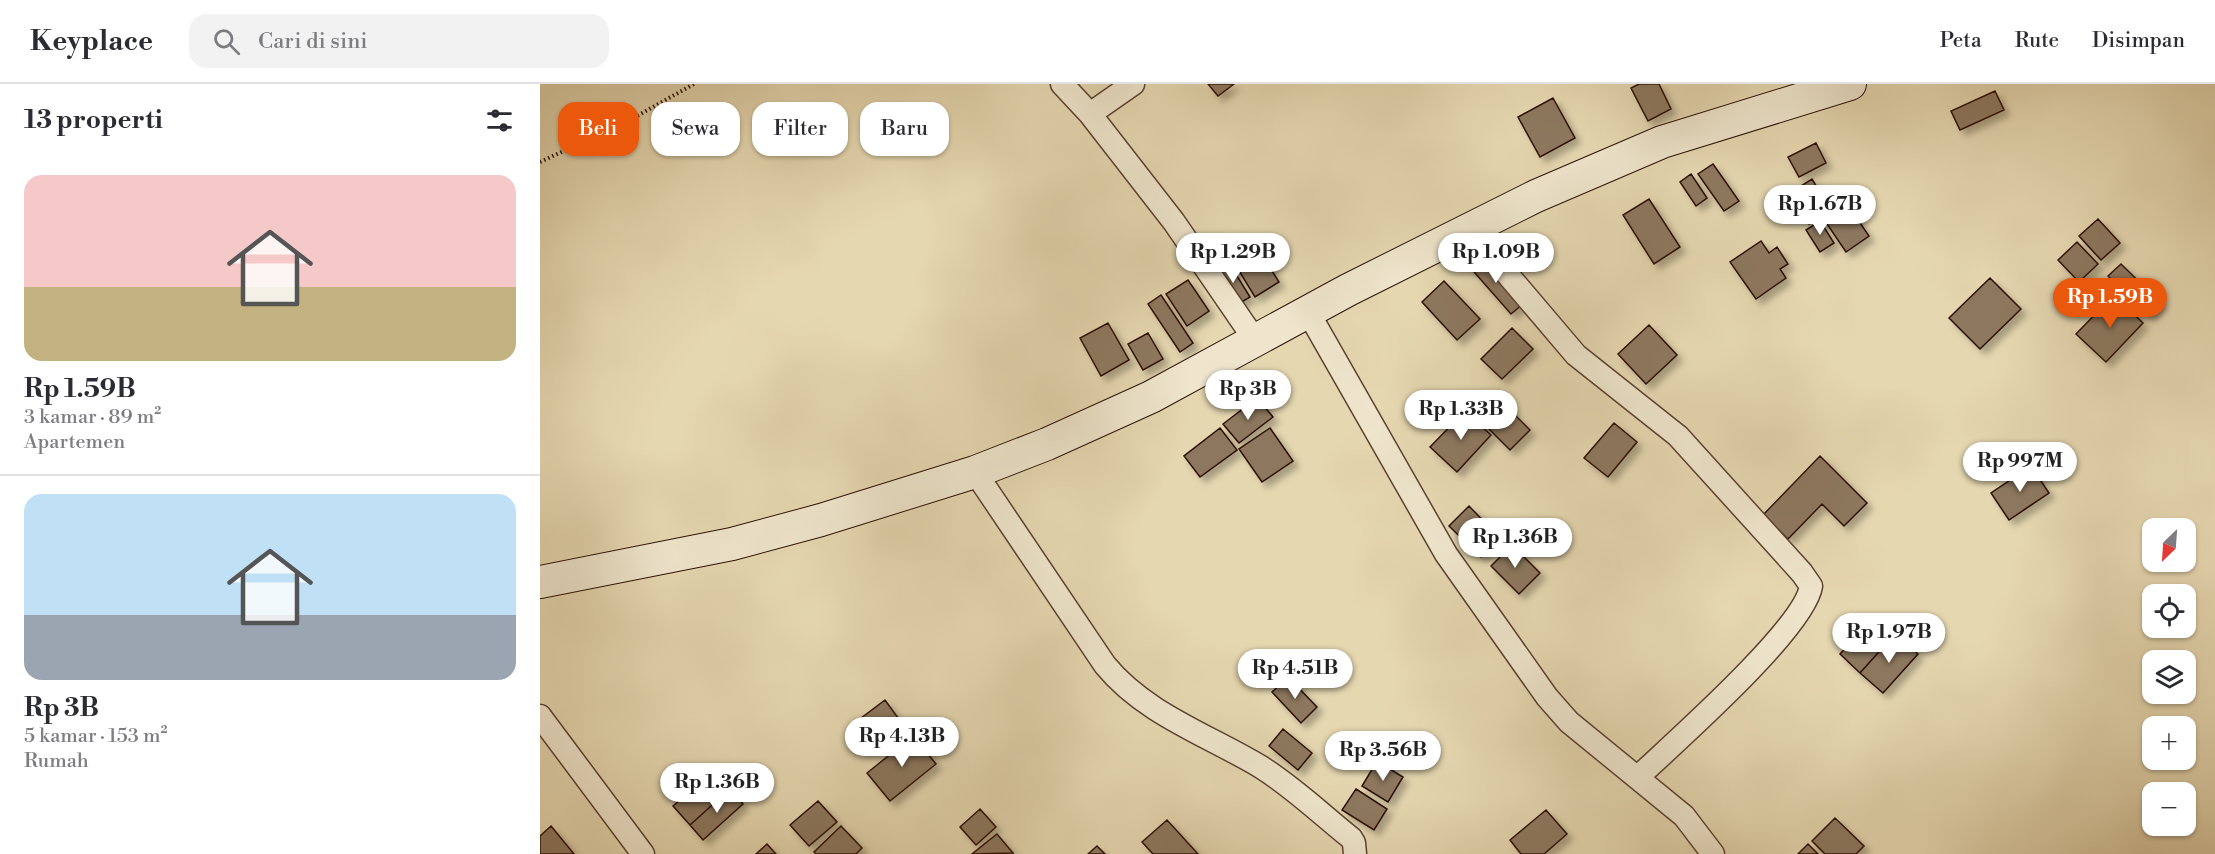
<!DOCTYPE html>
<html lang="id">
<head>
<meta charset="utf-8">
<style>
	body { margin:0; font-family:"Libre Bodoni",serif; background:#f2f2f3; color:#2b2b33; height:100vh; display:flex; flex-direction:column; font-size:22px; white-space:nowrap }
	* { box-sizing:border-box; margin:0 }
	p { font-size:20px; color:#7c7c81 }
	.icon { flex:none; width:33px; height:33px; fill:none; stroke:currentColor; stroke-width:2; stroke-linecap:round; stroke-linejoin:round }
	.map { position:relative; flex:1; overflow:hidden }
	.panel { display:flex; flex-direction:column; background:#fff; width:540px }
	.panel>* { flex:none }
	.hud { position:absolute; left:18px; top:18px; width:570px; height:54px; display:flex; gap:12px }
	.needle { width:39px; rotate:205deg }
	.fabs { position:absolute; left:1602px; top:434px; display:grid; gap:12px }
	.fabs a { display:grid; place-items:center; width:54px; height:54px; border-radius:12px; background:#fff; box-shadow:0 2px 4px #0004; font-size:30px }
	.price { position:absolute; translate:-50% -51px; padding:0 14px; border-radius:21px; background:#fff; color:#222; font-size:20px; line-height:39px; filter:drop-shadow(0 2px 3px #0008) }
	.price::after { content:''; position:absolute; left:50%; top:36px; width:18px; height:14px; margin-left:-9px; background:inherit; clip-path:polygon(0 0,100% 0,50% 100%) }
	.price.current { background:#ea580c; color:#fff }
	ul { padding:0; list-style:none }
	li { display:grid; align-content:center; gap:12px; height:318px; padding:0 24px }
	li+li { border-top:2px solid #e1e1e2 }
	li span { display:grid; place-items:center; height:186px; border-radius:18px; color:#555 }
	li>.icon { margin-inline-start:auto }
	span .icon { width:108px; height:108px; fill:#fffc; stroke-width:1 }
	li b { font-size:26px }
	h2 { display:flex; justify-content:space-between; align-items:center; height:72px; padding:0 24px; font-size:26px }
	.chip { padding:0 21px; border-radius:18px; background:#fff; box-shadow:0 2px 4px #0004; font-size:21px; line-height:54px }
	.chip.current { background:#ea580c; color:#fff }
	header { display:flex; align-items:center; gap:36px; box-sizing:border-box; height:84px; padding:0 30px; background:#fff; border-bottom:2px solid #e1e1e2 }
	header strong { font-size:28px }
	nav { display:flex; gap:33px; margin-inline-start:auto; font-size:21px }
	.search { width:420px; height:54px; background:#f2f2f3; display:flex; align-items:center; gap:15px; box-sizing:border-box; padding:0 21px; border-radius:18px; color:#7c7c81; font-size:22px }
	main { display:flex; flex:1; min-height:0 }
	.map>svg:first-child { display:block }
</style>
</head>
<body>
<header>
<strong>Keyplace</strong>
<div class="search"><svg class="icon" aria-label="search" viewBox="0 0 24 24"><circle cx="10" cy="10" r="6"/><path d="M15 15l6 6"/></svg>Cari di sini</div>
<nav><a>Peta</a><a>Rute</a><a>Disimpan</a></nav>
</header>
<main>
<section class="panel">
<h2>13 properti<svg class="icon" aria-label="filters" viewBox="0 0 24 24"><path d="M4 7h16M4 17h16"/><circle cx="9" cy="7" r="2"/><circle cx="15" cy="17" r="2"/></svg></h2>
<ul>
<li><span style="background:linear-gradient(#f6c9c9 60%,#c2b280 0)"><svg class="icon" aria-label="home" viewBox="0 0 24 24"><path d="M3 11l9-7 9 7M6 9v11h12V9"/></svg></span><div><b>Rp 1.59B</b><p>3 kamar · 89 m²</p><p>Apartemen</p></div></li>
<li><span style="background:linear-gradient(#bfe0f5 65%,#9aa5b1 0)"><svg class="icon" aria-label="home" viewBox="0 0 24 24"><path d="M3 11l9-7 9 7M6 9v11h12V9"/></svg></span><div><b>Rp 3B</b><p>5 kamar · 153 m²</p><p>Rumah</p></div></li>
</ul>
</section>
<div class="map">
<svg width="1675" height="770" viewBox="0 0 1675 770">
	<defs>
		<filter id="shadow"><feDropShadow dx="5.5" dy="5.5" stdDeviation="3" flood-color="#0004"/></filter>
	</defs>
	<rect width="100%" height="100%" fill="#e5d7b0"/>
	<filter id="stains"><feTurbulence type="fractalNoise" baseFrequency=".00333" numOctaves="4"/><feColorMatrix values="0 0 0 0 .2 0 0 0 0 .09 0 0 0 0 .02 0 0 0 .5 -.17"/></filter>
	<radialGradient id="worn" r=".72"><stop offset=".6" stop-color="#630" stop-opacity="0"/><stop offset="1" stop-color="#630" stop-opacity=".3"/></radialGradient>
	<path fill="#8d785e" stroke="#2d1105" stroke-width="1.5" filter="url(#shadow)" d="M668 0H694L678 12Z
		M1099 0H1119L1131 25 1108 37 1091 4Z
		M1455 7 1464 26 1420 46 1411 27Z
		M1013 14 1035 54 1000 73 978 33Z
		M1276 59 1286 79 1259 93 1248 73Z
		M1173 80 1199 117 1184 127 1158 90Z
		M1151 90 1167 114 1156 122 1140 98Z
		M1272 95 1291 126 1269 140 1250 109Z
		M1109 115 1140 163 1114 180 1083 131Z
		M1308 121 1329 152 1306 168 1285 137Z
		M1558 135 1580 159 1561 176 1539 152Z
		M1280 137 1294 159 1280 168 1266 146Z
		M1221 157 1229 169 1237 163 1248 180 1240 185 1246 194 1216 215 1190 178Z
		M1537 158 1558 180 1539 198 1518 176Z
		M717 163 739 198 715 213 693 177Z
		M941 170 984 219 971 230 928 181Z
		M689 179 710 213 697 221 676 186Z
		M1581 180 1621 219 1609 232 1568 192Z
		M1450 194 1481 225 1440 265 1409 234Z
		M648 196 669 227 647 242 626 210Z
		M904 197 940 235 917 256 882 218Z
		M621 211 653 259 640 268 608 220Z
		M1574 211 1603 239 1566 278 1536 250Z
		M568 239 589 276 561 292 540 254Z
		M1109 241 1137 271 1106 300 1078 270Z
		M972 244 993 265 962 295 941 275Z
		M608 249 623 275 603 286 588 260Z
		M717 314 733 333 699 359 683 340Z
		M961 317 990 346 970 366 941 337Z
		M925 327 951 351 917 388 890 363Z
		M1074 339 1097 358 1068 393 1044 374Z
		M680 344 697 366 660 393 644 372Z
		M730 344 753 377 722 398 699 365Z
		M1280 372 1327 419 1304 442 1282 420 1248 455 1223 431Z
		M1491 382 1509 409 1469 436 1451 409Z
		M929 422 960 454 941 473 909 442Z
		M972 461 1000 489 979 510 951 482Z
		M1335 532 1355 550 1320 589 1300 570Z
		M1355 550 1378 570 1343 609 1320 589Z
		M748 593 777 623 761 639 732 608Z
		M345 616 361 638 324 665 308 644Z
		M743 645 772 669 758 686 729 662Z
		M373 652 396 680 350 717 327 689Z
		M837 677 863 693 848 718 822 702Z
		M172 687 190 705 150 741 133 722Z
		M190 705 203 720 163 756 150 741Z
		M816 705 847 725 834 746 802 726Z
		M278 717 297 738 269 762 250 741Z
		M440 725 456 743 436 761 420 743Z
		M1006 726 1027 750 1004 770H981L970 756Z
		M1295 734 1324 762 1316 770H1285L1272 757Z
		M627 736 658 770H613L602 758Z
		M11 742 34 770H0V752Z
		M301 742 322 764 316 770H276L274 768Z
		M457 750 473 769 432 770Z
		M227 760 236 770H216Z
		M1268 760 1278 770H1258Z
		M557 762 565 770H548Z"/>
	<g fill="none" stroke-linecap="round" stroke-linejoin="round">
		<defs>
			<path id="street" d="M522 0 550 30 634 138 715 256
				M550 30 593 0
				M928 144 1036 271 1138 352 1262 489 1271 502C1265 544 1134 659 1098 693
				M768 228 906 470 1007 613 1029 638 1144 732 1173 770
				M435 388 565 581C605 630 668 651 721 683 753 703 781 730 811 754L814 759 815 770
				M0 632 103 770"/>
			<path id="secondary" d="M0 498 192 460 281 436 435 388 507 360 611 313 808 206 996 112 1122 58 1310 0"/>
		</defs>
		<use href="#street" stroke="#5b4230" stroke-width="25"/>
		<use href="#secondary" stroke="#2d1105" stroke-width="34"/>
		<path stroke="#2d1105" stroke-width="4" stroke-dasharray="1.5 3" stroke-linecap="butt" d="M0 78 88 37 154 0"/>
		<use href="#street" stroke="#eee5cc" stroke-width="22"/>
		<use href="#secondary" stroke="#eee5cc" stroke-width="32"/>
	</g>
	<rect width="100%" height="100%" filter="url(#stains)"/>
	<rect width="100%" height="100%" fill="url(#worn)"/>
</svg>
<div class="fabs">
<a><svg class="needle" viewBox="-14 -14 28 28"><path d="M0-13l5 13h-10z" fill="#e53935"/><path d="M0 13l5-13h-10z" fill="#7c7c81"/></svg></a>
<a><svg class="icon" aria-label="locate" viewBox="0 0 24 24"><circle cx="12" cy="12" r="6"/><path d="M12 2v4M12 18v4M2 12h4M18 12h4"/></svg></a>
<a><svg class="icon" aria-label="layers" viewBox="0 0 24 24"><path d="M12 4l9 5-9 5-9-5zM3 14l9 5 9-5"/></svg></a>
<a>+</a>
<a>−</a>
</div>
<b class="price" style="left:1280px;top:152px">Rp 1.67B</b>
<b class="price" style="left:693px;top:200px">Rp 1.29B</b>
<b class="price" style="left:956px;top:200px">Rp 1.09B</b>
<b class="price current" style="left:1570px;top:245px">Rp 1.59B</b>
<b class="price" style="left:708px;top:337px">Rp 3B</b>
<b class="price" style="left:921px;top:357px">Rp 1.33B</b>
<b class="price" style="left:1480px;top:409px">Rp 997M</b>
<b class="price" style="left:975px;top:485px">Rp 1.36B</b>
<b class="price" style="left:1349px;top:580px">Rp 1.97B</b>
<b class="price" style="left:755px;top:616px">Rp 4.51B</b>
<b class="price" style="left:362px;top:684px">Rp 4.13B</b>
<b class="price" style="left:843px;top:698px">Rp 3.56B</b>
<b class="price" style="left:177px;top:730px">Rp 1.36B</b>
<div class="hud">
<a class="chip current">Beli</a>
<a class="chip">Sewa</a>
<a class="chip">Filter</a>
<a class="chip">Baru</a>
</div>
</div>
</main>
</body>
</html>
